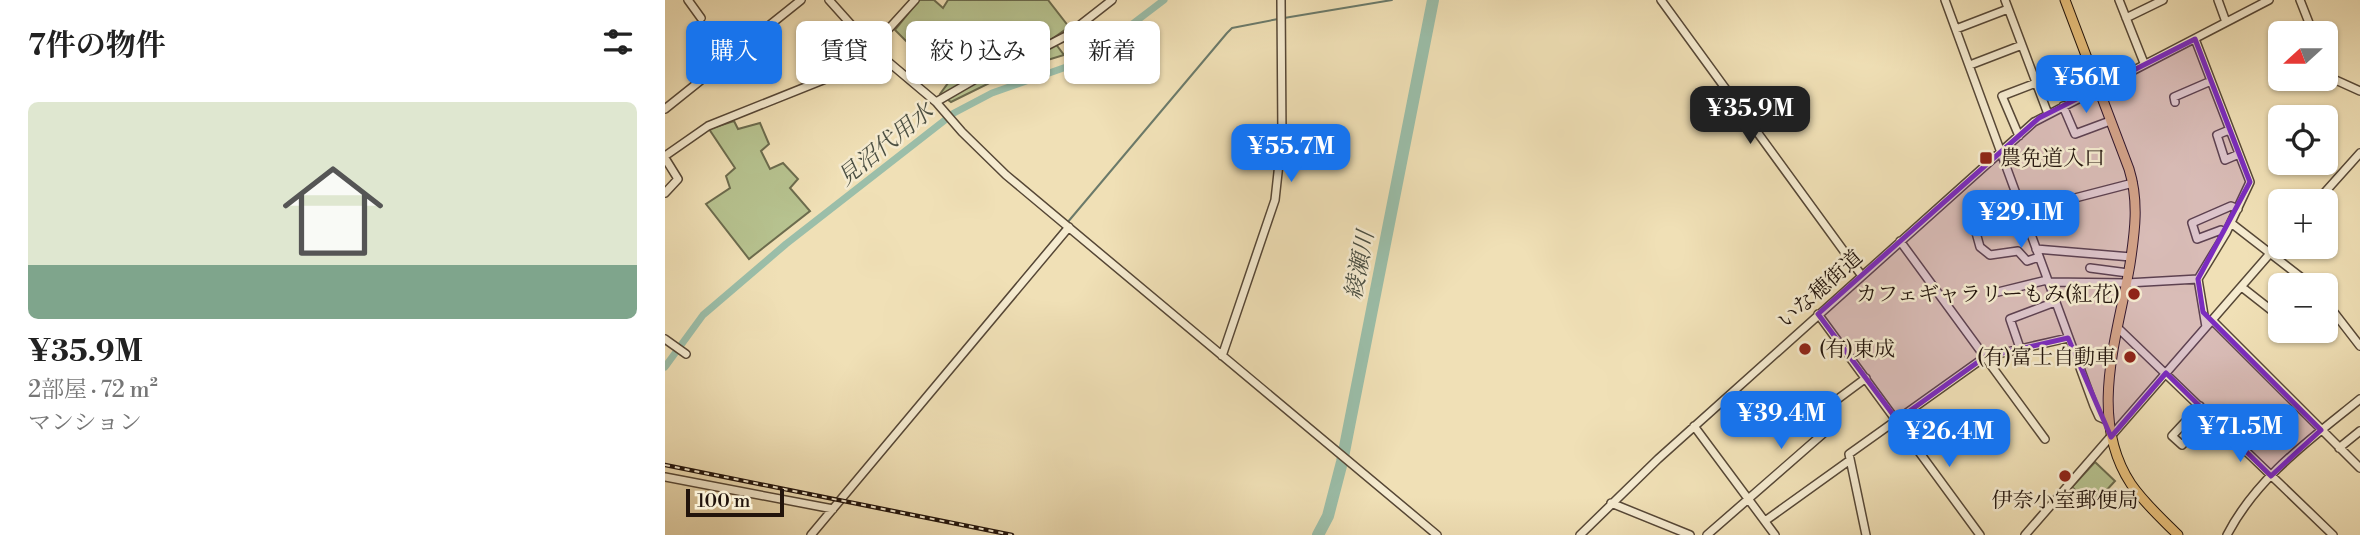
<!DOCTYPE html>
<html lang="ja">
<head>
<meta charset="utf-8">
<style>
	body { margin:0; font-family:"Libre Bodoni","Noto Serif JP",serif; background:#f6f6f6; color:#222; height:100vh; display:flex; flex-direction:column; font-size:26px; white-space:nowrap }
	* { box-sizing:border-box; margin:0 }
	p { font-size:23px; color:#767676 }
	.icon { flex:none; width:38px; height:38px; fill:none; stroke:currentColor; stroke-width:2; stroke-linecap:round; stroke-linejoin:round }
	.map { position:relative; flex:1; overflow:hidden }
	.details { display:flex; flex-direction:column; background:#fff; width:665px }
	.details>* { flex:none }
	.guide { position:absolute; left:21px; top:21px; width:665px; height:63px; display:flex; gap:14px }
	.needle { width:46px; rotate:249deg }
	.controls { position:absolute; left:1603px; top:21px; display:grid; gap:14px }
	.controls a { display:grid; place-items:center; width:70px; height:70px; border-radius:10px; background:#fff; box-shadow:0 2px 5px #0004; font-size:35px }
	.scale { position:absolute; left:21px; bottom:18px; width:98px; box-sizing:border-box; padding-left:7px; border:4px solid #22140c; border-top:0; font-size:19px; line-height:24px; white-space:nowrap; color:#22140c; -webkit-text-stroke:5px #f5ebd0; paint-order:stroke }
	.price { position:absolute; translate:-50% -60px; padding:0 16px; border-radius:14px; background:#1a73e8; color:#fff; font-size:23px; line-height:46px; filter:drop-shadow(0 2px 4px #0008) }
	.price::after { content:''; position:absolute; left:50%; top:42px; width:21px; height:16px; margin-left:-10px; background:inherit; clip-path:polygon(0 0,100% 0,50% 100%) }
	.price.active { background:#222; color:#fff }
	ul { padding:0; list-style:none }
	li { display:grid; align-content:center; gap:14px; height:371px; padding:0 28px }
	li span { display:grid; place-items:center; height:217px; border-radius:10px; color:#555 }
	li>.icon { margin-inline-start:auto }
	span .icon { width:126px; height:126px; fill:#fffc; stroke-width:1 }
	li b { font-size:30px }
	h2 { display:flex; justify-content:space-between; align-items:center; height:84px; padding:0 28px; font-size:30px }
	.pill { padding:0 24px; border-radius:10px; background:#fff; box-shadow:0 2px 5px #0004; font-size:24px; line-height:63px }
	.pill.active { background:#1a73e8; color:#fff }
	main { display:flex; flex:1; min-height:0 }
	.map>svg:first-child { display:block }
</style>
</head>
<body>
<main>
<section class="details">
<h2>7件の物件<svg class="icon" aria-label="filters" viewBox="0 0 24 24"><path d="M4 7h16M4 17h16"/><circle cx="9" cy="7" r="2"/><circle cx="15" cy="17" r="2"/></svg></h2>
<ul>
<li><span style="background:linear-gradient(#dfe7d0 75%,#7fa58c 0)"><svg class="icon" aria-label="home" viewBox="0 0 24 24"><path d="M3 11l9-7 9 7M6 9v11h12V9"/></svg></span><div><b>¥35.9M</b><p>2部屋 · 72 m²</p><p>マンション</p></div></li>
</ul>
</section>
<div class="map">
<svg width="1695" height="535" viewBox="0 0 1695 535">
	<rect width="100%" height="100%" fill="#f0e0b6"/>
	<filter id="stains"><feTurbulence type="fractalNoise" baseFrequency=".00286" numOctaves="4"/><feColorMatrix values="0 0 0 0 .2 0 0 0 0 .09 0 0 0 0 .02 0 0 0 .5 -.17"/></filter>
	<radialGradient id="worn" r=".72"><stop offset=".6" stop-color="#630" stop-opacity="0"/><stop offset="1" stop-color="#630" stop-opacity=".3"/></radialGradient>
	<path fill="#b7c390" stroke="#6c6c4e" stroke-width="2" d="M254 0H269L278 8 283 0H383L404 27 387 39 399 55 353 69 286 102 275 94 283 83 230 30Z
		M69 121 73 129 95 123 104 144 96 151 105 169 118 163 133 179 125 188 145 211 84 259 41 204 65 188 61 176 70 168 44 129Z
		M1430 462 1450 481 1427 506 1407 487Z"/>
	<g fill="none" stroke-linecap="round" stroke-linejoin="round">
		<path stroke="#6b7a6a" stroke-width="2" d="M619 18 727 0
			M402 223 562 33 567 28 613 19
			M279 371 399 227"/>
		<path stroke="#9bbea9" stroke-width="7" d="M0 367 38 315 121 244 289 113 327 93 407 65 445 41 499 0"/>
		<path stroke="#9bbea9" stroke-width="12" d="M653 535 663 516 677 462 768 0"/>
		<defs>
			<path id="minor" d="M23 0 36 18
				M164 0 208 49 271 102 297 132 341 175 772 535
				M996 0 1197 276
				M1280 0 1429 406 1434 417 1443 421
				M1340 0 1383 114
				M1454 0 1479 63
				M1553 0 1561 22
				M1635 0 1648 33
				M1461 18 1498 0
				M1291 29 1343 9
				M1530 39 1585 182 1561 233 1533 279
				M1305 65 1357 45
				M1661 68 1664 77 1695 91
				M271 102 347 58 370 52 401 36 447 0
				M1510 102 1509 97 1546 81
				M1398 106 1410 134 1445 121
				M0 109 136 0
				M1564 130 1552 135 1560 160 1574 154
				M1354 136 1337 96 1371 83
				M0 156 43 126 188 68 250 0
				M0 158 13 179 0 193
				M1652 201 1695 153
				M1383 205 1468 183
				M1566 223 1646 285
				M1310 229 1315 247 1325 255 1353 251 1362 261 1374 257
				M1561 233 1556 230 1532 239 1527 223 1566 206 1573 209
				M1235 241 1380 439
				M1371 249 1466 257
				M1425 268 1463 273
				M1383 282 1462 283 1533 279 1541 327
				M1578 288 1615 317
				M1333 292 1382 280
				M1661 302 1695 346
				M1153 314 1315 535
				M1547 320 1695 468
				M1453 328 1668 535
				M0 339 21 354
				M1355 348 1345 319 1390 302
				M557 356 610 200 617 136 616 0
				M1535 406 1507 436 1517 445 1545 415
				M1158 410 1201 378
				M1029 426 1110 535
				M1674 448 1695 431
				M0 477 168 509
				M946 503 1025 535
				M1100 521 1185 460
				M146 535 404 227
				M915 535 993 459 1369 122 1604 0
				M1042 535 1168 425
				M1201 535 1184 454 1320 357 1403 338
				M1360 535 1615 242
				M1562 535C1592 477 1646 439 1695 399"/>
			<path id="major" d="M1400 0 1464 169C1474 201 1470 231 1465 264 1453 336 1422 417 1466 484 1479 503 1497 519 1513 535"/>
		</defs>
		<use href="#minor" stroke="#564736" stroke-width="10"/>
		<use href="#major" stroke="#22140c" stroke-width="11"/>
		<use href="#minor" stroke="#f5ebd0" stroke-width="7"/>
		<use href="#major" stroke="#e8c07b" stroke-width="9"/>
		<defs>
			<path id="rail" d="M0 465 347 535"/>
		</defs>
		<use href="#rail" stroke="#22140c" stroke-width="4.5"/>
		<use href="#rail" stroke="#f5ebd0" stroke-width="2" stroke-dasharray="5" stroke-linecap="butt"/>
	</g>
	<path fill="#7b2cbf" fill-opacity="0.2" stroke="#7b2cbf" stroke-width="5" stroke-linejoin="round" d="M1530 39 1585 182 1533 279 1538 312 1656 430 1606 476 1501 373 1446 437 1403 338 1320 357 1232 420 1153 314 1374 118Z"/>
	<g fill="#8f2418" stroke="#f5ebd0" stroke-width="2.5">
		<rect x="1314" y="151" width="14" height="14" rx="3.5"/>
		<circle cx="1469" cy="294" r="7"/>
		<circle cx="1140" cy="349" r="7"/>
		<circle cx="1465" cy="357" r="7"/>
		<circle cx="1400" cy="476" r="7"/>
	</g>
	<g text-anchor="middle" stroke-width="5" stroke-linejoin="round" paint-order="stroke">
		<g font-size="21" fill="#22140c" stroke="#f5ebd0" text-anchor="start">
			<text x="1335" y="165">農免道入口</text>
			<text x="1455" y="301" text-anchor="end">カフェギャラリーもみ(紅花)</text>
			<text x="1154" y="356">(有)東成</text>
			<text x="1451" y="364" text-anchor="end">(有)富士自動車</text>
			<text x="1400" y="507" text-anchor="middle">伊奈小室郵便局</text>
		</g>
		<g font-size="21" fill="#22140c" stroke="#f5ebd0">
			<text transform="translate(1155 289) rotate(-42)" y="7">いな穂街道</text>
		</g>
		<g font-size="23" font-style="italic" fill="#4c5043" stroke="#f5ebd0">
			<text transform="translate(220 144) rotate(-39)" y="8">見沼代用水</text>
			<text transform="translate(694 265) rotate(-79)" y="8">綾瀬川</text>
		</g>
	</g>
	<rect width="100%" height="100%" filter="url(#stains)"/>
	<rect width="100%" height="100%" fill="url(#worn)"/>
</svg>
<div class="controls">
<a><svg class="needle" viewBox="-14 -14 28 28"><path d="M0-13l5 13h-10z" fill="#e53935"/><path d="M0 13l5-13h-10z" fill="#767676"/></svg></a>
<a><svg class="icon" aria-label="locate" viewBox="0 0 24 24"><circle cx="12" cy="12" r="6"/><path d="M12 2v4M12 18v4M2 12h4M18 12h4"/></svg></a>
<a>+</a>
<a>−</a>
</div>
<div class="scale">100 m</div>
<b class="price" style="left:1421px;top:115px">¥56M</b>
<b class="price active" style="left:1085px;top:146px">¥35.9M</b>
<b class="price" style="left:626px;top:184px">¥55.7M</b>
<b class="price" style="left:1356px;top:250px">¥29.1M</b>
<b class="price" style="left:1116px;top:451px">¥39.4M</b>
<b class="price" style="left:1575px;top:464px">¥71.5M</b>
<b class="price" style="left:1284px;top:469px">¥26.4M</b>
<div class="guide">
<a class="pill active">購入</a>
<a class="pill">賃貸</a>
<a class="pill">絞り込み</a>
<a class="pill">新着</a>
</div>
</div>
</main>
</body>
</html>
